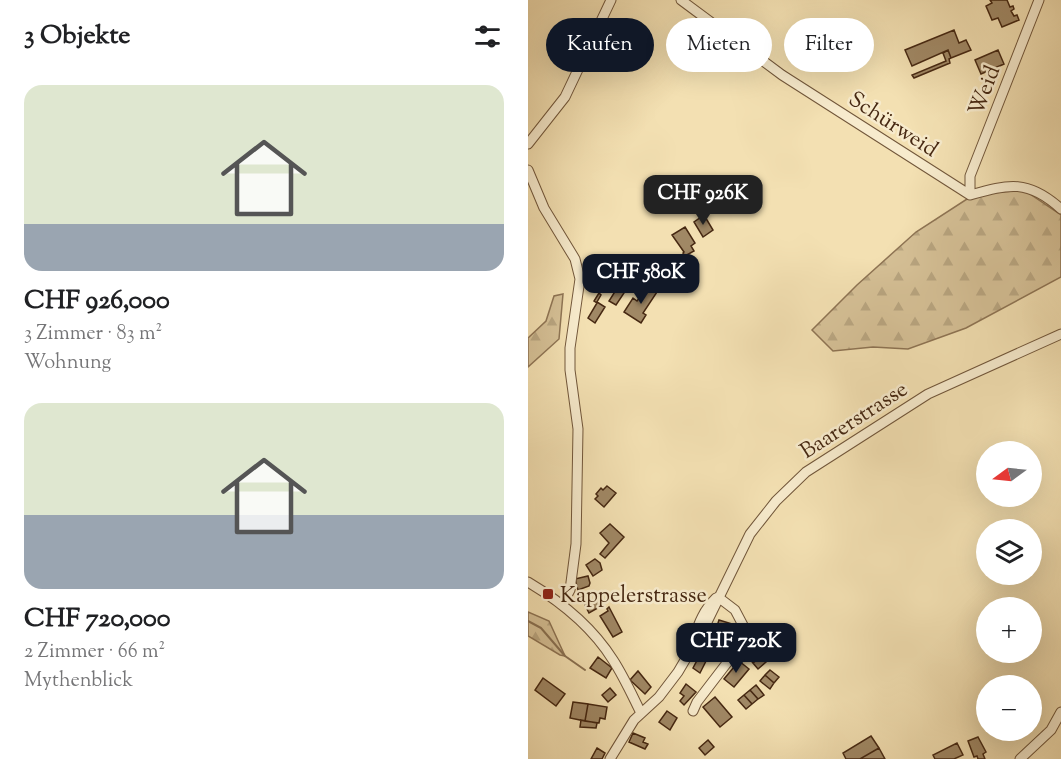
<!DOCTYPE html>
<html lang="de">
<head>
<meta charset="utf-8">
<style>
	body { margin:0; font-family:"Sorts Mill Goudy",serif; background:#f2f2f2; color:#202124; height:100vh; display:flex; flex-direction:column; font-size:22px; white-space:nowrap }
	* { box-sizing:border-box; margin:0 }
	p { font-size:20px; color:#757577 }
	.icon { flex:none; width:33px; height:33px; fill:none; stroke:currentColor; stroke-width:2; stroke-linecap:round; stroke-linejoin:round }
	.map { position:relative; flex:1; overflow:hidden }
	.drawer { display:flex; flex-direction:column; background:#fff; width:528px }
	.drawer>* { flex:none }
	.banner { position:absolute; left:18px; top:18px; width:424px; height:54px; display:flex; gap:12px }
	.needle { width:39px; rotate:255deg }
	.buttons { position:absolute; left:448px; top:441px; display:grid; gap:12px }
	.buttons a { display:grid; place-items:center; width:66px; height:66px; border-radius:50%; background:#fff; box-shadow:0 6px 24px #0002; font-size:30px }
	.price { position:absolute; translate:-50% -51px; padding:0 14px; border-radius:12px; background:#111827; color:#fff; font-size:20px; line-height:39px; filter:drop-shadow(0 2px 3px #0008) }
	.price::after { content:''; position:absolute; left:50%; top:36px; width:18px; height:14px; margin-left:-9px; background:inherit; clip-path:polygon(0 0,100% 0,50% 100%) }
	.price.on { background:#222; color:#fff }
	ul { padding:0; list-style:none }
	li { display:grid; align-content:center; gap:12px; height:318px; padding:0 24px }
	li span { display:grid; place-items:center; height:186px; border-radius:18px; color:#555 }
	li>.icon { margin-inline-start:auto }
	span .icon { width:108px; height:108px; fill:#fffc; stroke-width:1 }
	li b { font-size:26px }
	h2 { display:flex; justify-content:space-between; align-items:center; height:72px; padding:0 24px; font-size:26px }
	.chip { padding:0 21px; border-radius:27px; background:#fff; box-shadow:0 6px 24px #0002; font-size:21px; line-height:54px }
	.chip.on { background:#111827; color:#fff }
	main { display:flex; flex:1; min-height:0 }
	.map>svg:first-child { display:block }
</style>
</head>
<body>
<main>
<section class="drawer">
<h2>3 Objekte<svg class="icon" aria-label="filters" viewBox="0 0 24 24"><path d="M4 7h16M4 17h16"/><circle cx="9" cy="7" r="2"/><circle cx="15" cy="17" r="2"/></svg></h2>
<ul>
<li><span style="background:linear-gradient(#dfe7d0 75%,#9aa5b1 0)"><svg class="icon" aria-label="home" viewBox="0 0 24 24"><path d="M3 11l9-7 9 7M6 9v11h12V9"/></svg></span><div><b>CHF 926,000</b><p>3 Zimmer · 83 m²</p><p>Wohnung</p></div></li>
<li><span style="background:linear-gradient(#dfe7d0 60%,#9aa5b1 0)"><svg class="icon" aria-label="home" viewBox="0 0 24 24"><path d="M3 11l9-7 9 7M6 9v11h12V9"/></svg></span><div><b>CHF 720,000</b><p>2 Zimmer · 66 m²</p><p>Mythenblick</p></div></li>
</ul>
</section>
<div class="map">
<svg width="533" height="759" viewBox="0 0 533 759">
	<defs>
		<pattern id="forest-firs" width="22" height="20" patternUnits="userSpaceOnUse" patternTransform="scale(1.5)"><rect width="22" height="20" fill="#d6c197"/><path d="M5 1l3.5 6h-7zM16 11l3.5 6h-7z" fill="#b9a681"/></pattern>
	</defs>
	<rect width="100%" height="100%" fill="#f3e0b2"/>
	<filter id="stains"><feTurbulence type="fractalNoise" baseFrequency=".00333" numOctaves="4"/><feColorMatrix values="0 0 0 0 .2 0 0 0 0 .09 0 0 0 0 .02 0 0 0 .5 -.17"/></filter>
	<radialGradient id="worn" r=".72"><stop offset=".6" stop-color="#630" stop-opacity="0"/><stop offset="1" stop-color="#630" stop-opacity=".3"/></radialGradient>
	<path fill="url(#forest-firs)" stroke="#8e7454" stroke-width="1.5" d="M496 190 533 215V277L438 328 380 349 345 347 305 351 284 330 329 285 388 232 439 199 464 193Z
		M35 294 31 339 0 367V338L18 321 26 296Z
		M0 612 21 621 37 656 32 655 0 636Z"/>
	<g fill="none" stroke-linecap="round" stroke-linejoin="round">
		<path stroke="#8a7152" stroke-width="2" d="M0 621 13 628 37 656 57 670"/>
	</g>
	<path fill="#a08865" stroke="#462812" stroke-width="1.5" d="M462 0H479L482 7 485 6 486 9 483 11 486 16 489 15 491 20 474 27 470 18 464 20 458 6 464 3Z
		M426 30 431 43 438 40 443 50 423 58 420 50 384 66 377 50Z
		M420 50 423 58 421 59 422 63 386 78 384 75 418 61 415 53Z
		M470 50 476 64 453 74 447 60Z
		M176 215 185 230 175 237 166 222Z
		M157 227 167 243 163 246 166 251 157 256 155 253 156 252 144 235Z
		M93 282 100 287 88 305 81 301Z
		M120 286 129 292 115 313 118 315 113 323 96 312 105 298 109 301Z
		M71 293 73 295 69 302 77 307 67 323 60 318 69 303 66 301Z
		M79 486 88 493 76 507 67 499 70 496 68 494 73 488 75 490Z
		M82 524 96 537 77 558 72 554 81 543 72 533Z
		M67 559 72 563 74 570 65 576 58 565Z
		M60 576 62 583 61 586 50 590 47 579Z
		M71 598 75 605 61 613 57 605Z
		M81 607 94 632 85 637 72 616 80 611 79 609Z
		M191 620 204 624 196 649 183 645Z
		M225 644 230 649 220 657 215 652Z
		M230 649 235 655 225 663 220 657Z
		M173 653 178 657 176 660 178 661 172 673 165 668Z
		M235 655 239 661 230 669 225 663Z
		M70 657 84 668 78 678 62 668Z
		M211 661 221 669 206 687 196 679Z
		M242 670 251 677 246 683 237 675Z
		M110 671 123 687 117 694 102 680Z
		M237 675 246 683 242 689 232 681Z
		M15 678 37 694 28 706 7 690Z
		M158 684 168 692 156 705 152 701 156 696 152 693Z
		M228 685 236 695 230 699 222 690Z
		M82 688 88 695 80 702 74 695Z
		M222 690 230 699 224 704 216 695Z
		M216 695 224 704 218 709 210 700Z
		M187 697 204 717 192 727 175 707Z
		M45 702 60 704 57 721 42 718Z
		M60 704 79 707 77 719 72 718 71 723 57 721Z
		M139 711 149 718 142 730 131 722Z
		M53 720 69 723 68 728 52 727Z
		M105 733 117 738 115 742 120 744 117 749 101 742Z
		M343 736 351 748 332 759H318L315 753Z
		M450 737 458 752 455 754 457 759H450L449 756 446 757 440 741Z
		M180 740 186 747 177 755 171 748Z
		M429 743 435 755 426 759H407L405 755Z
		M69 748 77 753 74 759H63Z
		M351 748 357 759H332Z"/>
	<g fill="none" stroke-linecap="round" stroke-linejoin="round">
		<defs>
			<path id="minor" d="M153 0 254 75 442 195
				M0 144 37 97 83 0
				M0 170 16 208 47 259 52 279 42 348V370L50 429 48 544 42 590 34 605
				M442 195V176L511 0
				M442 195C481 184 500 179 533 209
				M0 582C32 601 65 628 85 660 96 677 104 695 113 713
				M166 638C171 622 176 610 188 598
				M165 711 169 702 205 655 217 629 207 610 190 597
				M82 759 106 720 131 697 150 672 177 626 222 534 248 501 278 472 400 394 533 334
				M492 759 523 730 533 712"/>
		</defs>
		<use href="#minor" stroke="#71563a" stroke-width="11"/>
		<use href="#minor" stroke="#f7ebcd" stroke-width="9"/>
	</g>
	<rect fill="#8f2418" stroke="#f7ebcd" stroke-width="2" x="14" y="588" width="12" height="12" rx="3"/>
	<g text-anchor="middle" stroke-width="5" stroke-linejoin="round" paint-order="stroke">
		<g font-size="22" fill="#462812" stroke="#f7ebcd">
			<text transform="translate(455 90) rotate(-69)" y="8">Weid</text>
			<text transform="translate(366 123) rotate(33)" y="8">Schürweid</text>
			<text transform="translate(325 419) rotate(-33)" y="8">Baarerstrasse</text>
		</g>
		<g font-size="22" fill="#462812" stroke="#f7ebcd" text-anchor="start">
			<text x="32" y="602">Kappelerstrasse</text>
		</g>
	</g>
	<rect width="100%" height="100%" filter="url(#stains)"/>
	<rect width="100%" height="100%" fill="url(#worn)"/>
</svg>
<div class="buttons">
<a><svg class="needle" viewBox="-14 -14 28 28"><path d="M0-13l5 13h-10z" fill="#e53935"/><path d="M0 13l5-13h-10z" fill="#757577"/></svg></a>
<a><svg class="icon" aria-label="layers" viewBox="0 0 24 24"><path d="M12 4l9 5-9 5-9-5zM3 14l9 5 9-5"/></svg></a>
<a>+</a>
<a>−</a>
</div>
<b class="price on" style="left:175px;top:226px">CHF 926K</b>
<b class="price" style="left:113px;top:305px">CHF 580K</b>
<b class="price" style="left:208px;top:674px">CHF 720K</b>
<div class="banner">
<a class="chip on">Kaufen</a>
<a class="chip">Mieten</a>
<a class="chip">Filter</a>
</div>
</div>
</main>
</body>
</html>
